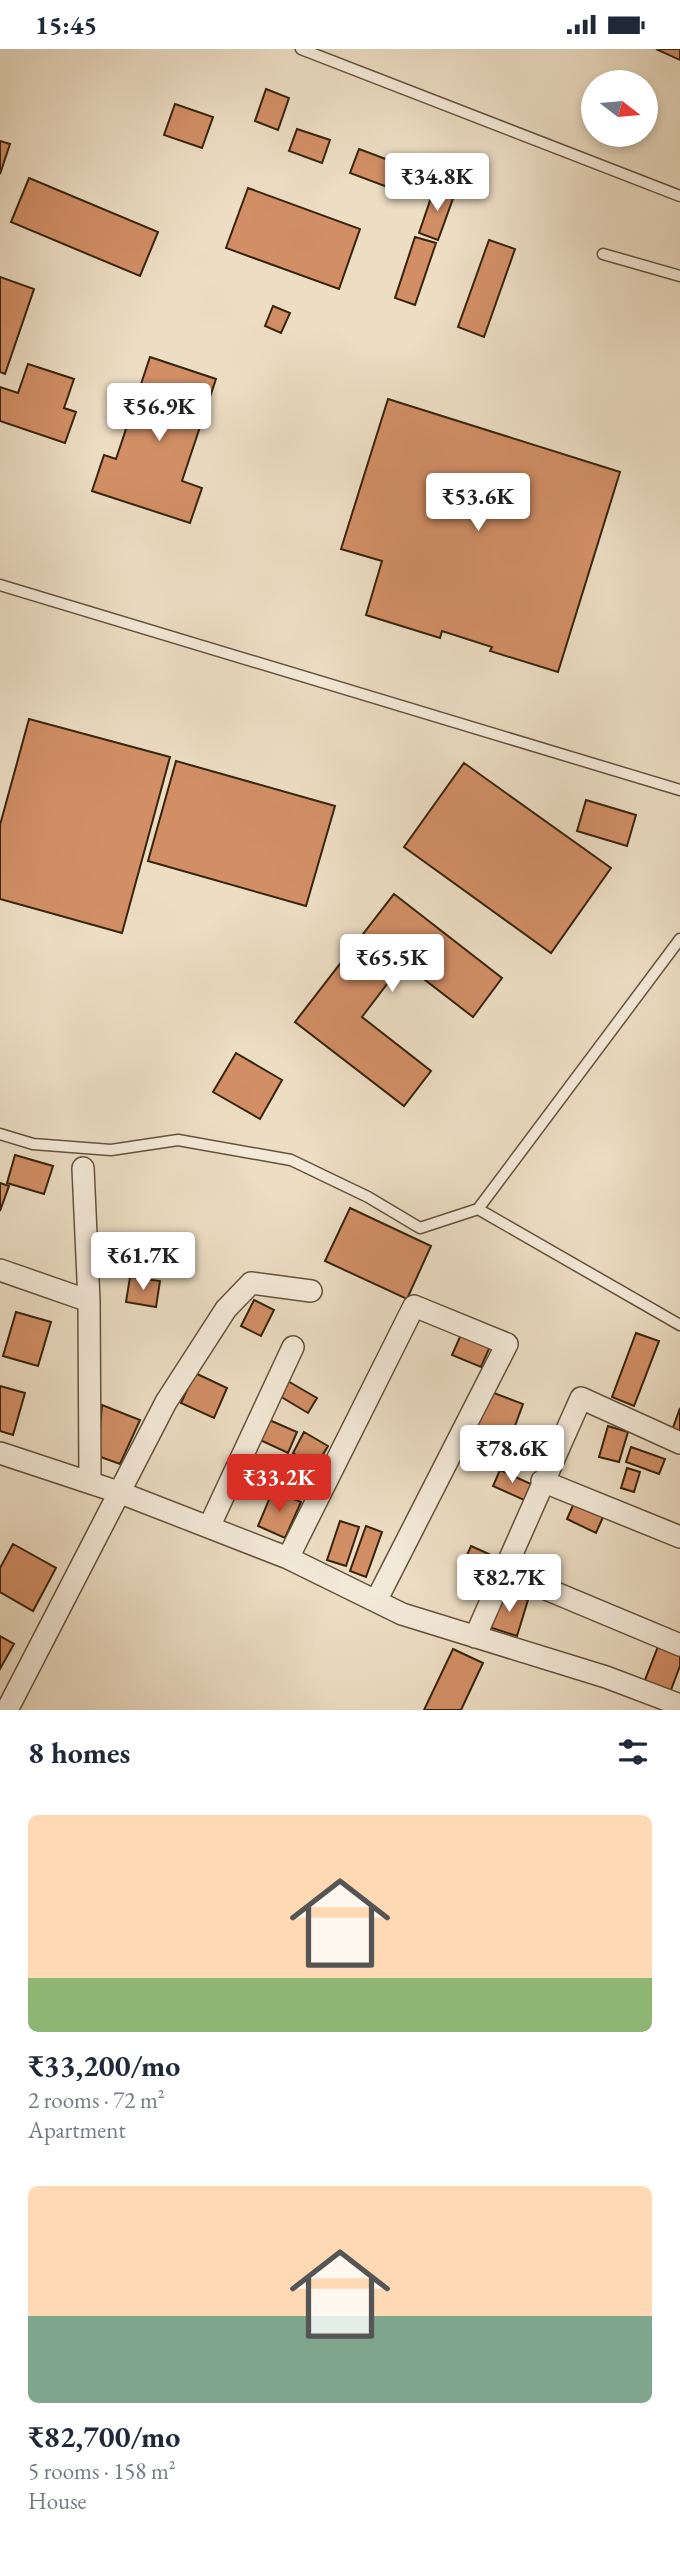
<!DOCTYPE html>
<html lang="en">
<head>
<meta charset="utf-8">
<style>
	body { margin:0; font-family:"EB Garamond",serif; background:#f2f2f3; color:#1f2937; height:100vh; display:flex; flex-direction:column; font-size:26px; white-space:nowrap }
	* { box-sizing:border-box; margin:0 }
	p { font-size:23px; color:#747a83 }
	.icon { flex:none; width:38px; height:38px; fill:none; stroke:currentColor; stroke-width:2; stroke-linecap:round; stroke-linejoin:round }
	.map { position:relative; height:1661px; overflow:hidden }
	.drawer { display:flex; flex-direction:column; background:#fff; flex:1 }
	.drawer>* { flex:none }
	.needle { width:46px; rotate:106deg }
	.tools { position:absolute; left:581px; top:21px; display:grid; gap:14px }
	.tools a { display:grid; place-items:center; width:77px; height:77px; border-radius:50%; background:#fff; box-shadow:0 4px 10px #0003; font-size:35px }
	.price { position:absolute; translate:-50% -60px; padding:0 16px; border-radius:7px; background:#fff; color:#222; font-size:23px; line-height:46px; filter:drop-shadow(0 2px 4px #0008) }
	.price::after { content:''; position:absolute; left:50%; top:42px; width:21px; height:16px; margin-left:-10px; background:inherit; clip-path:polygon(0 0,100% 0,50% 100%) }
	.price.active { background:#d93025; color:#fff }
	ul { padding:0; list-style:none }
	li { display:grid; align-content:center; gap:14px; height:371px; padding:0 28px }
	li span { display:grid; place-items:center; height:217px; border-radius:10px; color:#555 }
	li>.icon { margin-inline-start:auto }
	span .icon { width:126px; height:126px; fill:#fffc; stroke-width:1 }
	li b { font-size:30px }
	h2 { display:flex; justify-content:space-between; align-items:center; height:84px; padding:0 28px; font-size:30px }
	.status { display:flex; justify-content:space-between; align-items:center; height:49px; padding:0 35px; background:#fff; direction:ltr }
	.status svg { height:19px; fill:currentColor }
	.map>svg:first-child { display:block }
</style>
</head>
<body>
<div class="status"><b>15:45</b><svg viewBox="0 0 49 12"><path d="M0 12V9h3v3zM5 12V6h3v6zM10 12V3h3v9zM15 12V0h3v12zM26 1h20v11H26zM47 4h2v5h-2z"/></svg></div>
<div class="map">
<svg width="680" height="1661" viewBox="0 0 680 1661">
	<rect width="100%" height="100%" fill="#ecddc3"/>
	<filter id="stains"><feTurbulence type="fractalNoise" baseFrequency=".00286" numOctaves="4"/><feColorMatrix values="0 0 0 0 .2 0 0 0 0 .09 0 0 0 0 .02 0 0 0 .5 -.17"/></filter>
	<radialGradient id="worn" r=".72"><stop offset=".6" stop-color="#630" stop-opacity="0"/><stop offset="1" stop-color="#630" stop-opacity=".3"/></radialGradient>
	<path fill="#d28f66" stroke="#38240e" stroke-width="2" d="M656 0H680V11Z
		M266 40 289 49 278 81 255 72Z
		M175 55 213 68 202 99 164 86Z
		M297 80 330 91 322 114 289 102Z
		M0 92 10 95 0 125Z
		M359 100 407 118 398 142 350 124Z
		M29 129 158 183 140 227 11 173Z
		M435 137 455 144 438 191 419 184Z
		M248 139 360 180 339 240 226 199Z
		M415 188 436 194 415 256 395 249Z
		M489 191 515 200 484 288 458 278Z
		M0 228 34 240 5 325 0 323Z
		M273 257 290 264 281 284 265 277Z
		M150 308 216 330 182 432 202 439 190 474 92 442 104 406 116 410Z
		M28 315 74 330 64 359 76 363 65 394 0 372V338L18 344Z
		M388 350 620 423 558 623 490 602 492 598 442 582 440 589 366 566 382 512 341 500Z
		M29 670 170 708 122 884 0 850V776Z
		M176 712 335 757 306 857 148 812Z
		M464 714 611 819 551 904 404 798Z
		M586 751 636 766 627 797 577 782Z
		M394 845 502 929 473 968 403 914 362 968 431 1022 404 1057 295 973Z
		M236 1004 282 1031 260 1070 213 1043Z
		M15 1106 53 1117 44 1145 7 1134Z
		M0 1134 9 1137 0 1162Z
		M350 1159 431 1197 407 1250 325 1212Z
		M130 1228 160 1232 156 1258 126 1253Z
		M254 1251 274 1261 261 1287 241 1277Z
		M16 1263 51 1273 38 1317 3 1307Z
		M463 1281 492 1293 481 1318 452 1306Z
		M636 1284 659 1292 634 1357 612 1348Z
		M195 1324 227 1339 214 1369 181 1354Z
		M286 1331 317 1349 308 1364 278 1346Z
		M0 1337 25 1344 13 1386 0 1382Z
		M486 1341 523 1355 501 1415 463 1400Z
		M102 1356 140 1371 120 1415 98 1407Z
		M680 1359V1390L670 1387Z
		M267 1370 297 1383 288 1404 258 1390Z
		M608 1377 628 1383 619 1413 599 1408Z
		M304 1383 328 1397 316 1417 293 1404Z
		M631 1398 665 1410 659 1425 626 1413Z
		M627 1419 640 1423 634 1443 621 1439Z
		M500 1421 531 1435 524 1451 493 1437Z
		M273 1441 301 1453 285 1489 258 1477Z
		M574 1454 603 1468 596 1484 567 1470Z
		M340 1472 359 1478 346 1517 327 1511Z
		M366 1477 382 1483 366 1528 350 1522Z
		M13 1495 56 1519 33 1562 0 1543V1519Z
		M471 1497 489 1505 483 1521 464 1513Z
		M500 1542 528 1551 517 1587 489 1578Z
		M0 1587 14 1595 0 1620Z
		M659 1595 680 1603V1617L669 1646 643 1636Z
		M453 1600 483 1614 461 1661H424Z"/>
	<g fill="none" stroke-linecap="round" stroke-linejoin="round">
		<defs>
			<path id="service" d="M301 0 680 147
				M603 205 680 227
				M0 536 680 741
				M680 890 478 1160 680 1276
				M0 1085 33 1095 111 1101 178 1091 291 1111 368 1148 420 1179 478 1160"/>
			<path id="minor" d="M83 1119 89 1252 90 1433
				M0 1221 89 1252
				M0 1404 121 1444 288 1509 402 1565 606 1628 680 1656
				M542 1432 680 1488
				M209 1478 293 1298
				M288 1509 414 1257 507 1295 376 1552
				M503 1522 680 1596
				M475 1588 581 1349 680 1394
				M7 1661 166 1353 226 1260 251 1234 311 1242"/>
		</defs>
		<use href="#service" stroke="#65523b" stroke-width="13"/>
		<use href="#minor" stroke="#65523b" stroke-width="24"/>
		<use href="#service" stroke="#f3e9d8" stroke-width="10"/>
		<use href="#minor" stroke="#f3e9d8" stroke-width="21"/>
	</g>
	<rect width="100%" height="100%" filter="url(#stains)"/>
	<rect width="100%" height="100%" fill="url(#worn)"/>
</svg>
<div class="tools">
<a><svg class="needle" viewBox="-14 -14 28 28"><path d="M0-13l5 13h-10z" fill="#e53935"/><path d="M0 13l5-13h-10z" fill="#747a83"/></svg></a>
</div>
<b class="price" style="left:437px;top:164px">₹34.8K</b>
<b class="price" style="left:159px;top:394px">₹56.9K</b>
<b class="price" style="left:478px;top:484px">₹53.6K</b>
<b class="price" style="left:392px;top:945px">₹65.5K</b>
<b class="price" style="left:143px;top:1243px">₹61.7K</b>
<b class="price" style="left:512px;top:1436px">₹78.6K</b>
<b class="price active" style="left:279px;top:1465px">₹33.2K</b>
<b class="price" style="left:509px;top:1565px">₹82.7K</b>
</div>
<section class="drawer">
<h2>8 homes<svg class="icon" aria-label="filters" viewBox="0 0 24 24"><path d="M4 7h16M4 17h16"/><circle cx="9" cy="7" r="2"/><circle cx="15" cy="17" r="2"/></svg></h2>
<ul>
<li><span style="background:linear-gradient(#ffd9b3 75%,#8fb573 0)"><svg class="icon" aria-label="home" viewBox="0 0 24 24"><path d="M3 11l9-7 9 7M6 9v11h12V9"/></svg></span><div><b>₹33,200/mo</b><p>2 rooms · 72 m²</p><p>Apartment</p></div></li>
<li><span style="background:linear-gradient(#ffd9b3 60%,#7fa58c 0)"><svg class="icon" aria-label="home" viewBox="0 0 24 24"><path d="M3 11l9-7 9 7M6 9v11h12V9"/></svg></span><div><b>₹82,700/mo</b><p>5 rooms · 158 m²</p><p>House</p></div></li>
</ul>
</section>
</body>
</html>
